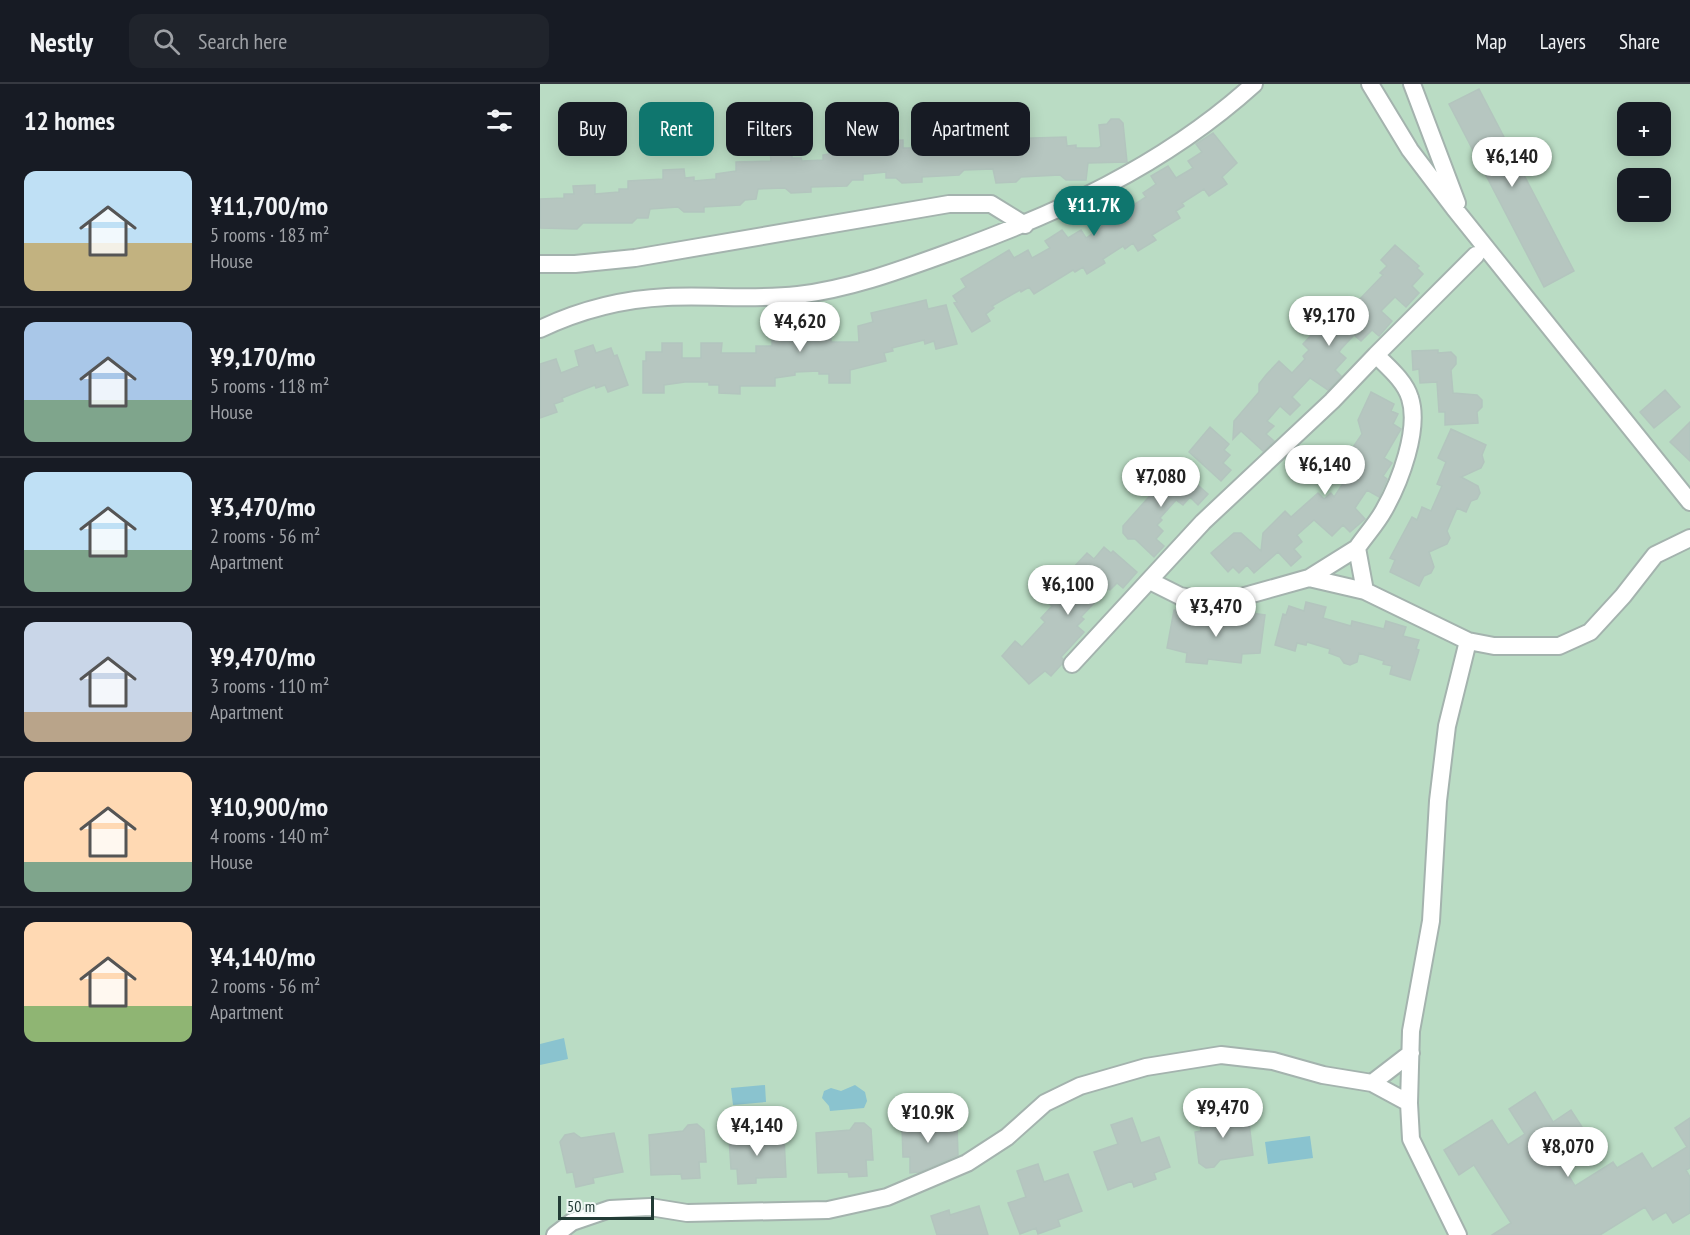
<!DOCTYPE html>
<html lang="en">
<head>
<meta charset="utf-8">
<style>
	body { margin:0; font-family:"PT Sans Narrow",sans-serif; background:#20242c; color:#f1f3f6; height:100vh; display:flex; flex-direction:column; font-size:22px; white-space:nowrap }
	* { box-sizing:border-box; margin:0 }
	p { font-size:20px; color:#9ea1a6 }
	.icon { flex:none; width:33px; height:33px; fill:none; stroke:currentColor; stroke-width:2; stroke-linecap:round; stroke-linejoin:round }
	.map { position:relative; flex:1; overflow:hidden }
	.side { display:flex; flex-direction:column; background:#171b24; width:540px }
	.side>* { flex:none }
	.banner { position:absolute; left:18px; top:18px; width:570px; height:54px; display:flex; gap:12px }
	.tools { position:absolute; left:1077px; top:18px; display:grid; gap:12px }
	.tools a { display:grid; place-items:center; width:54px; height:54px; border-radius:12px; background:#171b24; box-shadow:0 3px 15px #0003; font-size:30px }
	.scale { position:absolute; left:18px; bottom:15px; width:96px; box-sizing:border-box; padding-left:6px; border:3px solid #223b35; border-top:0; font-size:16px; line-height:21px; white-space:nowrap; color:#223b35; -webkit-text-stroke:4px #f1f8f5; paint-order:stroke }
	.price { position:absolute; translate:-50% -51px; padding:0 14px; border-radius:21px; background:#fff; color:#222; font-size:20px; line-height:39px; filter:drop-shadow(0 2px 3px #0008) }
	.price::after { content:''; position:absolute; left:50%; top:36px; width:18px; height:14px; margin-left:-9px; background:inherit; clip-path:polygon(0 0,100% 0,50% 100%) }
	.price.current { background:#0f766e; color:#fff }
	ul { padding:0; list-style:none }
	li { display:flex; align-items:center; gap:18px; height:150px; padding:0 24px }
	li+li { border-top:2px solid #363941 }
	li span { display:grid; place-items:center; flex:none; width:168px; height:120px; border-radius:12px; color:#555 }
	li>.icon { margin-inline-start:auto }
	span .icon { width:72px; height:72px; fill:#fffc; stroke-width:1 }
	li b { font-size:26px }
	h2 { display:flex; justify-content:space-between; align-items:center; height:72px; padding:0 24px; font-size:26px }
	.chip { padding:0 21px; border-radius:12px; background:#171b24; box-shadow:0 3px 15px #0003; font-size:21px; line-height:54px }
	.chip.current { background:#0f766e; color:#fff }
	header { display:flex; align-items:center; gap:36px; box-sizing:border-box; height:84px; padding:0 30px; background:#171b24; border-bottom:2px solid #363941 }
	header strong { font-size:28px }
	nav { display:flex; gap:33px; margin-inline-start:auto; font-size:21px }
	.search { width:420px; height:54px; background:#20242c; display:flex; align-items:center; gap:15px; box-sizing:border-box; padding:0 21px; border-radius:12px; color:#9ea1a6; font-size:22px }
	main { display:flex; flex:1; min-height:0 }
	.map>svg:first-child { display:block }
</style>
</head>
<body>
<header>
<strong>Nestly</strong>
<div class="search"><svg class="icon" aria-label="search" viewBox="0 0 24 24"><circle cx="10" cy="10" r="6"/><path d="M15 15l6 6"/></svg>Search here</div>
<nav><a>Map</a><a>Layers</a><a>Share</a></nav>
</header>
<main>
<section class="side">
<h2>12 homes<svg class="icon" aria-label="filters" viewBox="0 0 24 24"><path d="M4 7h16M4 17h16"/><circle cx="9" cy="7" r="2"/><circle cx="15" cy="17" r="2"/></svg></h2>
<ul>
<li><span style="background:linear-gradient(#bfe0f5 60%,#c2b280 0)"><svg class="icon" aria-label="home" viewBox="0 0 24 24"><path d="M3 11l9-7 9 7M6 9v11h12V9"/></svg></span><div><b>¥11,700/mo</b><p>5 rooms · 183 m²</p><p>House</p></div></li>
<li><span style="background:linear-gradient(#a9c7e8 65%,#7fa58c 0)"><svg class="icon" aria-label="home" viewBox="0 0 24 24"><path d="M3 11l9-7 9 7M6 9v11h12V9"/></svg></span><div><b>¥9,170/mo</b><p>5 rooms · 118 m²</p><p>House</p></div></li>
<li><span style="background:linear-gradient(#bfe0f5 65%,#7fa58c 0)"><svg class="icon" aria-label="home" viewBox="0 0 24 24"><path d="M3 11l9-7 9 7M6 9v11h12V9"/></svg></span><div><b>¥3,470/mo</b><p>2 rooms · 56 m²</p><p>Apartment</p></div></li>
<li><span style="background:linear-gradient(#c9d6e8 75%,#b9a48a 0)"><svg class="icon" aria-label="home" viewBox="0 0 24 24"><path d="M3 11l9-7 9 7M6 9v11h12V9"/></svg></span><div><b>¥9,470/mo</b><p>3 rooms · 110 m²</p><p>Apartment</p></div></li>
<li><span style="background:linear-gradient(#ffd9b3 75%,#7fa58c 0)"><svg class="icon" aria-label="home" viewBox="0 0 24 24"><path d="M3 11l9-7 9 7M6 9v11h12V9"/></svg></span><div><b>¥10,900/mo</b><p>4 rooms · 140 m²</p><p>House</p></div></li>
<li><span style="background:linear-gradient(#ffd9b3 70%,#8fb573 0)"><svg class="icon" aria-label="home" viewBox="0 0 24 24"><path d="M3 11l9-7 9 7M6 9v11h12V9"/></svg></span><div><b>¥4,140/mo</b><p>2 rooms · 56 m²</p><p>Apartment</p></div></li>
</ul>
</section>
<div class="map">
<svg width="1150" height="1151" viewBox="0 0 1150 1151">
	<rect width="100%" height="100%" fill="#e1ebe7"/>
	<path fill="#badcc4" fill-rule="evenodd" d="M0 0H1150V1151H0ZM1088 28H1120V62H1088ZM1088 94H1120V128H1088Z"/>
	<path fill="#8ac3cf" d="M24 954 28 975 0 981V960Z
		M225 1001 226 1018 193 1021 191 1004Z
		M315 1001 325 1008 327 1017 324 1024 290 1027 289 1022 282 1014 284 1007 291 1004 301 1007Z
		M770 1052 773 1074 728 1080 725 1058Z"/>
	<path fill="#b6c6c0" stroke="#b3c5be" stroke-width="1.5" d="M939 5 1034 187 1004 203 909 20Z
		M571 35H579L583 39 587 78 548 79 546 96H526L520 91 500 92 481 93 476 98 456 99 453 85 424 86 419 91 382 93V98L362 99 356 94H346V88L326 90H323V96H312L307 102 271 103V108L251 109 245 104 218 105 216 115 205 116 200 121 164 123V128H144L138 123 110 125 108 134H97L92 139H43L37 145 0 144V115L24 114V110H34L33 102 55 101V110L79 108V105H88V97L123 95V86L144 85 145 94 154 93V97L176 95V90L196 87V78L231 77 230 67 252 66V74H261L262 77 283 76V71L303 67V59L363 56V64H373V67L395 66 394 61 415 57 414 49 435 48 436 68 463 67V64L472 63V55L493 54 526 53 527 62 536 61V64H558L561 62 559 41 567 40Z
		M673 49 697 79 682 93 687 100 669 112 664 105 642 119 644 122 636 127 640 134 612 151 616 156 598 167 593 159 585 165 583 162 563 175 565 179 547 190 543 183 535 188 533 186 494 210 489 203 481 208 480 206 452 222 454 224 446 230 450 237 432 248 414 219 417 218 413 212 426 203 421 195 469 166 474 174 488 166 492 174 510 164 505 157 522 146 528 154 541 146 546 154 562 143 556 133 573 123 578 131 606 113 603 109 616 100 611 92 628 82 636 94 653 84 648 77 662 68 656 60Z
		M855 161 879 182 877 184 883 190 872 202 879 209 866 223 855 213 841 227 852 237 839 252 832 246 821 257 814 251 801 265 799 268 806 274 795 286 801 292 788 306 770 294 752 313 760 321 750 331 740 322 727 337 734 342 726 350 734 357 723 367 701 347 693 355 694 337 719 308V300L726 291 739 277 752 289 765 275 763 272 769 266 763 260 789 232 803 216 809 222 816 215 818 217 843 191 840 189 847 182 841 176Z
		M386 216 388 225 406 221 417 260 396 265 394 257 385 260 384 256 352 264 353 267 344 269 346 277 310 286V299H289V290H279V287L255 288V291L235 294V302H200V310L179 309V301H169V298H145L124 301V309H103V277H106V268H122V259H142V274H161V259H182L181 269H216V262H232V252H271V249L291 248V258H319L318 242 333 238 331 229Z
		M53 261 56 269 71 264 74 272 77 271 88 301 68 308 65 301 56 304 55 301 22 314 23 317 14 320 17 328 0 334V280L16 275 21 289 39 282 35 267Z
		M898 266V269L911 268 916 273V280L911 286 913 309 937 311 942 316V323L937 328 938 339 905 341V328H899L897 298 880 299 879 285 873 286 872 267Z
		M1125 306 1140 323 1114 344 1100 328Z
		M831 308 854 320 851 327 858 330 853 340 861 345 844 374 852 379 843 392 847 395 839 413 827 406 815 424 825 435 810 448 803 441 792 452 774 436 757 451 762 458 754 465 761 473 751 482 738 468 714 489 707 481 699 489 693 483 688 488 671 469 694 449H701L721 467 723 449 745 427 751 433 778 409 784 415 791 409 794 413 812 386 809 384 814 377 807 372 822 350 818 336Z
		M1150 338V377L1130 358Z
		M670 343 689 360 684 366 690 371 683 379 691 386 681 397 649 368Z
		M911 345 946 361 942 371 944 378 941 384 921 393 938 402 940 409 937 415 931 417 926 428 917 424 907 447 910 454 907 460 889 468 894 483 891 489 884 492 879 502 850 488 855 476 850 474 872 433 877 436 882 423 891 427 902 402 897 400 906 378 898 374Z
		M635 381 668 410 658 421 650 413 643 421 636 416 620 434 622 436 617 441 623 447 616 455 624 462 614 473 595 455H588L583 449V442L615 406 612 404Z
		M564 463 571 469 573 467 597 488 583 504 577 499 570 506 568 504 541 533 544 535 537 542 544 548 521 573 523 575 522 580 511 592 505 587 489 600 462 572 475 557 482 563 505 538 501 534 512 522 505 516 518 501 529 511 545 494 533 484 547 469 554 475Z
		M766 518 786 523 783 534 811 542 812 537 844 545 846 537 866 543 863 552 879 556 876 565 879 566 870 596 850 590 852 582 843 580 844 577 819 569 817 578 810 581 804 579 800 573 789 569 790 565 767 558 766 561 757 559 755 567 735 561 743 530 746 531 749 522 764 527Z
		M634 526 654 528 653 538 687 541 688 536 704 538 705 528 725 531 720 569 702 570 701 579 668 575 667 580 646 578 647 569 627 564Z
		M995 1008 1013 1038 1031 1026 1044 1046 1013 1066 1035 1102 1073 1078 1077 1084 1102 1069 1112 1085 1147 1063 1135 1044 1150 1034V1084L1146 1086 1150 1093V1129L1133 1139 1126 1128 1113 1136 1105 1123 1060 1151H952L971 1139 934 1081 919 1091 904 1066 952 1036 968 1061 985 1050 969 1025Z
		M678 1029V1034L708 1031 713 1071 680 1076 674 1083 666 1084 659 1079 655 1048 661 1047 659 1031Z
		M592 1034 601 1059 619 1053 630 1083 614 1089 616 1095 594 1103 592 1097 568 1106 554 1068 578 1060 571 1041Z
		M368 1035H376L383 1041H417L418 1071 379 1088 370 1089V1073H363L362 1042Z
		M315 1039H324L331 1045 333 1076H326L327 1092 309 1093 308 1088 278 1089 276 1049 310 1046Z
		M157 1040 164 1046 166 1078H159L160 1094 142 1095 141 1090 111 1091 109 1051 143 1047 148 1041Z
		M195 1047H204L210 1053H244L246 1093 216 1094V1099L198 1100 197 1085H191L189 1054Z
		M34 1049 41 1054 74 1049 83 1088 53 1094 54 1099 36 1103 33 1088 27 1089 20 1058 25 1051Z
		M498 1080 504 1098 528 1090 542 1127 518 1136 520 1142 498 1150 496 1144 480 1150 468 1119 486 1113 477 1087Z
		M439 1122 448 1151H397L391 1132 409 1126 410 1131Z"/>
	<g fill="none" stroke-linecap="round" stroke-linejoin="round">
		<defs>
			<path id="minor" d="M830 0 870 66 914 124 1150 418
				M872 0 917 119
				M0 180H35L95 174 409 120H451L485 141
				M0 245C40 226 83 215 127 213 171 211 214 216 258 211 308 205 355 188 402 171 517 130 622 83 714 0
				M836 271 936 171
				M769 494 825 507
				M610 497 640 512 680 519 769 494 817 464
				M532 580 663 438 792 317 836 271C848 283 865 297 870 314 880 345 860 398 844 426 837 439 826 451 817 464L825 507 928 557
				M832 999 869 1019
				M15 1151 32 1138 70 1125 110 1123 147 1129 288 1126 347 1113 427 1079 467 1053 505 1019 540 1002 606 983 681 971 733 977 783 991 832 999 871 969
				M918 1151 871 1055 869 1019 871 947 891 837 898 717 907 642 928 557 954 562H1019L1050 548 1083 512 1115 471 1150 454"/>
		</defs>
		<use href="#minor" stroke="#a4b3ae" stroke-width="20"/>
		<use href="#minor" stroke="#fff" stroke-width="16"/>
	</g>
</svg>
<div class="tools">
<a>+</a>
<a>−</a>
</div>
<div class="scale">50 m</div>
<b class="price" style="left:972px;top:104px">¥6,140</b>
<b class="price current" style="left:554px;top:153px">¥11.7K</b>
<b class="price" style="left:789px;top:263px">¥9,170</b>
<b class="price" style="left:260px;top:269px">¥4,620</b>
<b class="price" style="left:785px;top:412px">¥6,140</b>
<b class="price" style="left:621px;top:424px">¥7,080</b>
<b class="price" style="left:528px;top:532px">¥6,100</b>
<b class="price" style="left:676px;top:554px">¥3,470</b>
<b class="price" style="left:683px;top:1055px">¥9,470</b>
<b class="price" style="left:388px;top:1060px">¥10.9K</b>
<b class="price" style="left:217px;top:1073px">¥4,140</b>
<b class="price" style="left:1028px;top:1094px">¥8,070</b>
<div class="banner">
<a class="chip">Buy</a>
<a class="chip current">Rent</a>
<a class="chip">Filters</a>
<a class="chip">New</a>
<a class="chip">Apartment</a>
</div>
</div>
</main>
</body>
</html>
